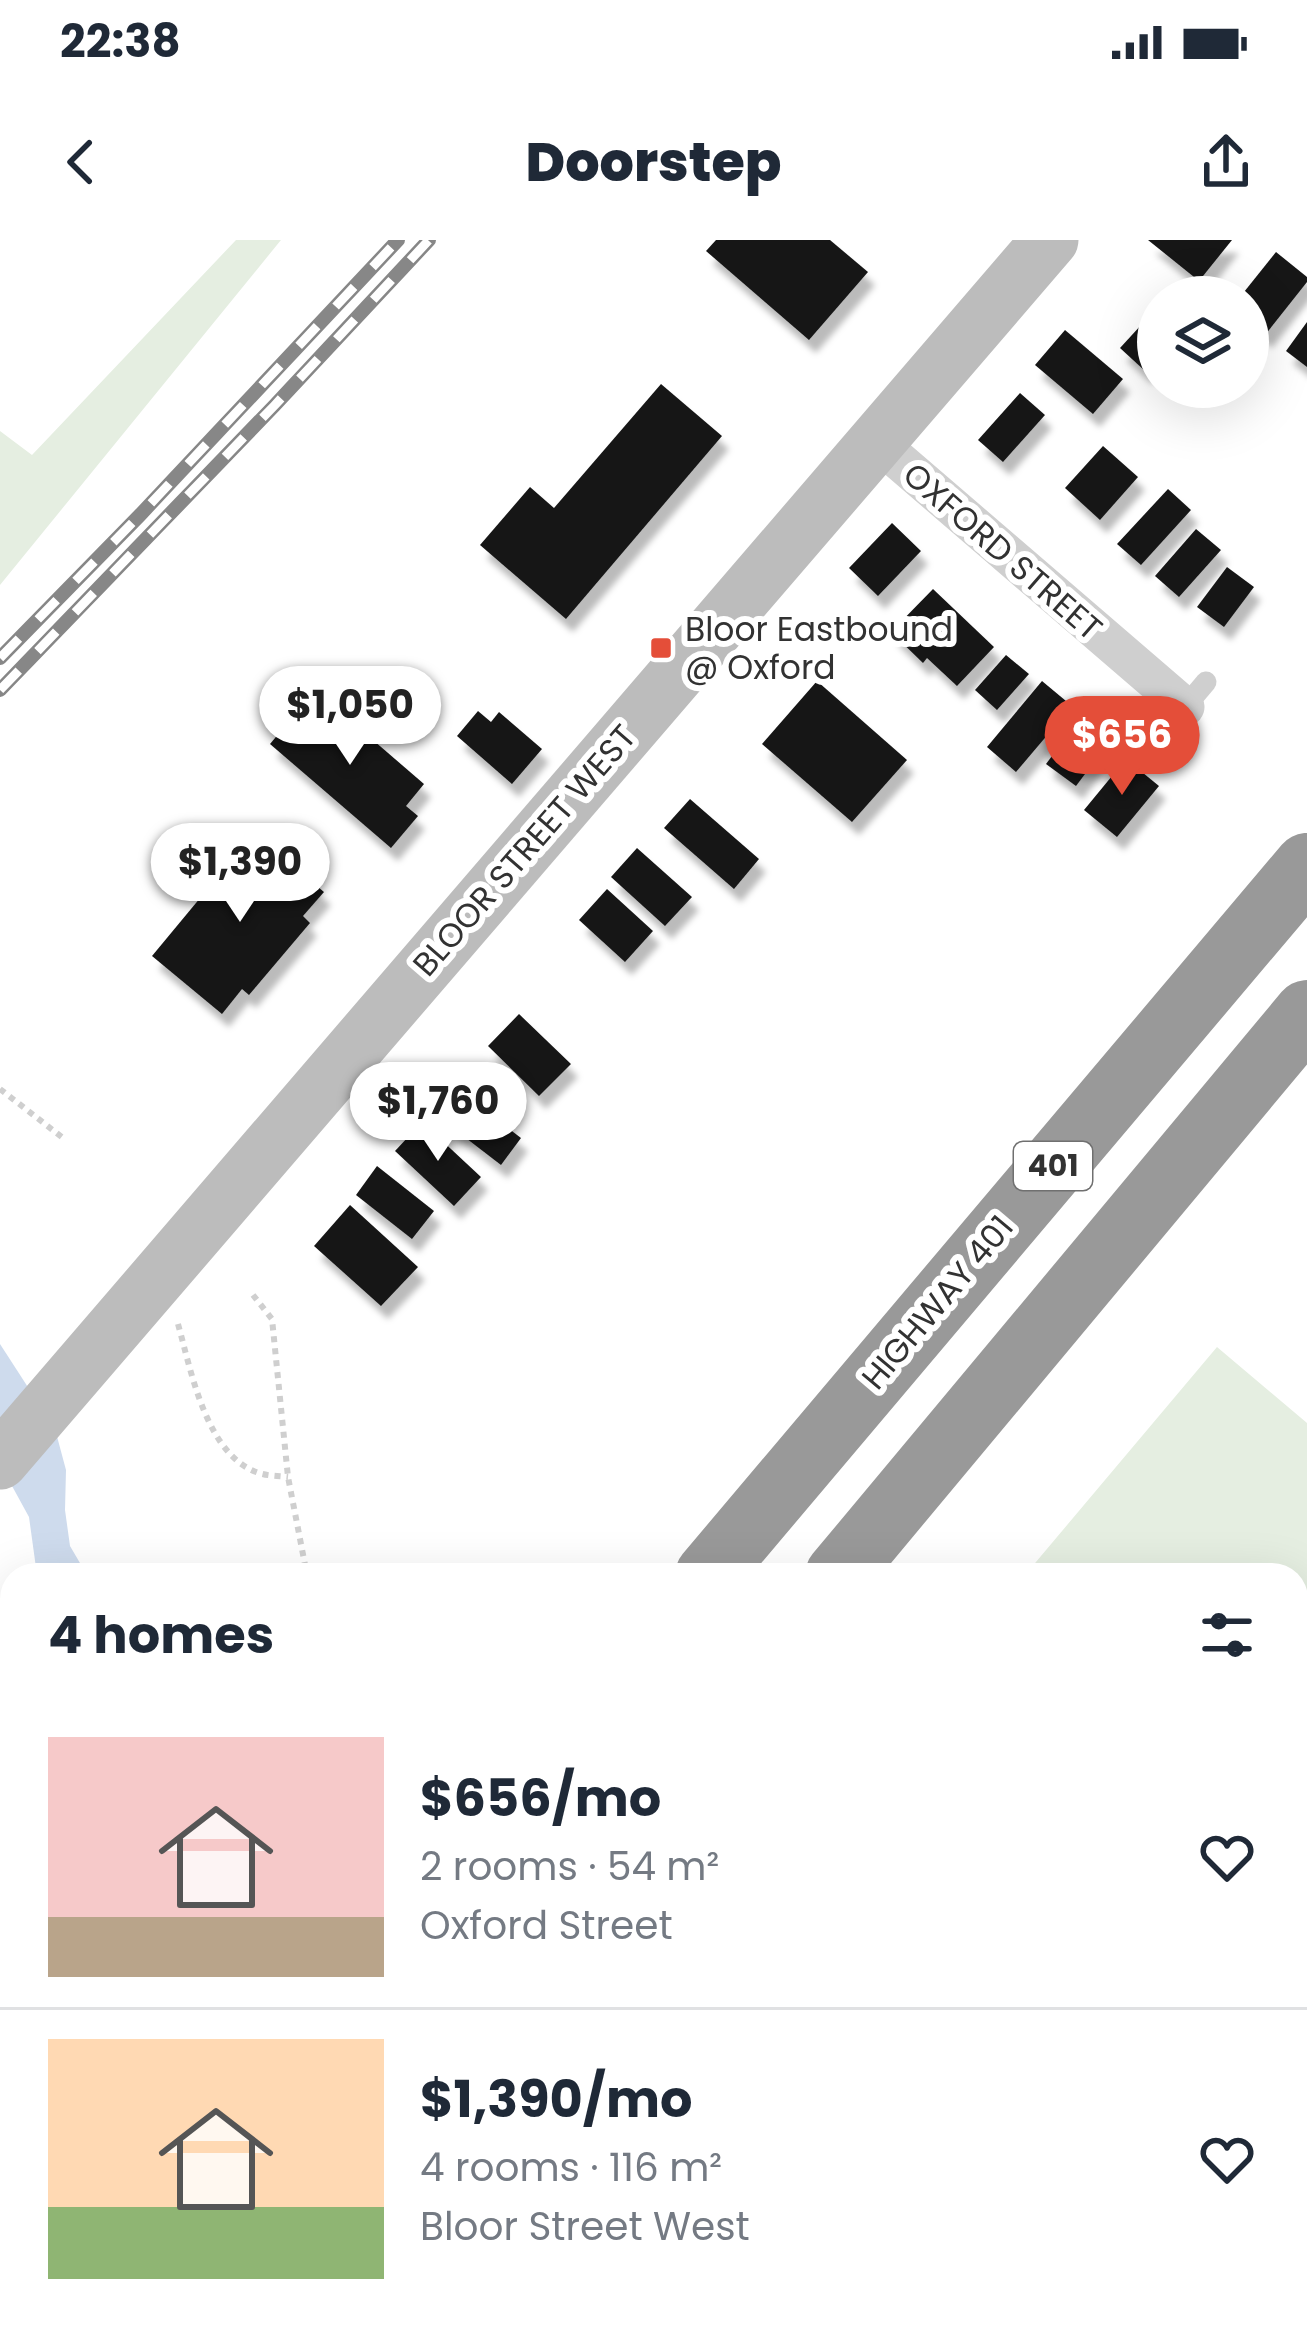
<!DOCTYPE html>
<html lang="en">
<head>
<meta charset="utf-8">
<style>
	body { margin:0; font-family:Poppins,sans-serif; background:#f2f2f3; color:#1f2937; height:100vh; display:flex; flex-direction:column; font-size:45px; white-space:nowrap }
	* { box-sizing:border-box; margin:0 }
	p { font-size:39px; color:#747a83 }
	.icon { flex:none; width:66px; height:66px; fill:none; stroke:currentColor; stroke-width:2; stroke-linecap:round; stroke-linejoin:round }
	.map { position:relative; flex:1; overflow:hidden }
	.details { position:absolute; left:0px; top:1323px; width:1308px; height:768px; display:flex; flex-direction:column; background:#fff; border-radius:36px 36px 0 0; box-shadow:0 12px 48px #0002 }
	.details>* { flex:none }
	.controls { position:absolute; left:1137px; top:36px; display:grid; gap:24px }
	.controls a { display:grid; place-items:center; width:132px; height:132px; border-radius:50%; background:#fff; box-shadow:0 12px 48px #0002; font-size:60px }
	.price { position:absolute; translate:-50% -102px; padding:0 27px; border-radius:42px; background:#fff; color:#222; font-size:39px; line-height:78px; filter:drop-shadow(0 3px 6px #0008) }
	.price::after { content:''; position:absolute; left:50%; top:72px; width:36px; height:27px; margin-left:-18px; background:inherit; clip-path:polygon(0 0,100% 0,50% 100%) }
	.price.active { background:#e44e39; color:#fff }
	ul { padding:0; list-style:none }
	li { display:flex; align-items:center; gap:36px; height:300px; padding:0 48px }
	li+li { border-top:3px solid #e0e1e3 }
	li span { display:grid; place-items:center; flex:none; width:336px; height:240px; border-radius:0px; color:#555 }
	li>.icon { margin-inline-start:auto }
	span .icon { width:144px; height:144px; fill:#fffc; stroke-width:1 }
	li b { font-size:51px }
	h2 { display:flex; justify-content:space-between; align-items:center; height:144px; padding:0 48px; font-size:51px }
	.status { display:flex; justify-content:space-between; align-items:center; height:84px; padding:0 60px; background:#fff; direction:ltr }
	.status svg { height:33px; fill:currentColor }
	header { display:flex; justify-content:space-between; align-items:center; height:156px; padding:0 48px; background:#fff; font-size:54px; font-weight:800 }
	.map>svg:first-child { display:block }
</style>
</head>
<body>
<div class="status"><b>22:38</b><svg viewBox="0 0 49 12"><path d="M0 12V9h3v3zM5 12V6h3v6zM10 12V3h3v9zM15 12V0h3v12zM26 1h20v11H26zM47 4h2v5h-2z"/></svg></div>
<header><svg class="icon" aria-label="back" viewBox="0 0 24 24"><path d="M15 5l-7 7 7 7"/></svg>Doorstep<svg class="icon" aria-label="share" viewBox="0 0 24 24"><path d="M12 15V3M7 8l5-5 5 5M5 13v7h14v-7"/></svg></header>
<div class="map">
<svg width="1307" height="2091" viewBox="0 0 1307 2091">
	<defs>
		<filter id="shadow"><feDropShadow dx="7" dy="13" stdDeviation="3" flood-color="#0004"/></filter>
	</defs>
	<rect width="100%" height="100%" fill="#fff"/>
	<path fill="#e5eee1" d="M236 0H281L0 345V191L32 215Z
		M1217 1107 1307 1183V2091H1188L1179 2079H1296V1335H1025Z
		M902 2079H1072L1080 2091H905Z"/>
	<path fill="#cedbed" d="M0 1104 55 1189 66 1230 65 1270 70 1306 87 1335H37L29 1277 0 1224Z"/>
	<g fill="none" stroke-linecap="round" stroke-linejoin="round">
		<path stroke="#cedbed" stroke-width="10" d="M430 2091 438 2079"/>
	</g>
	<path fill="#191919" filter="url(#shadow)" d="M716 0H830L868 32 809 100 706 11Z
		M1148 0H1232L1199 41Z
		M1276 12 1307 37V42L1265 95 1248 81V57H1240Z
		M1307 82V127L1286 111Z
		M1142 84 1158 98V116L1145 131 1120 108Z
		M1065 90 1123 139 1093 174 1035 125Z
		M661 144 722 196 566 379 480 305 530 247 554 268Z
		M1020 153 1045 175 1003 222 978 200Z
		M1103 206 1138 237 1100 280 1065 248Z
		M1168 249 1191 270 1141 325 1117 304Z
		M892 283 921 311 878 356 849 328Z
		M1196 289 1221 310 1179 357 1155 336Z
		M1227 327 1254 347 1224 387 1197 367Z
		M933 349 994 407 957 446 927 418 923 423 891 392Z
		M1006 415 1029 434 997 470 975 450Z
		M817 441 907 520 852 582 762 504Z
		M1042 441 1072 466 1016 532 987 507Z
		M315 450 424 544 406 566 418 576 391 608 270 504Z
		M478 471 491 482 499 472 542 509 512 544 457 496Z
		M1079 480 1109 502 1076 546 1046 524Z
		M1126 519 1159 546 1117 597 1084 570Z
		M690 559 759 619 734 649 664 588Z
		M254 593 324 652 303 676 310 683 249 755 242 749 222 774 152 716Z
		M637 608 692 657 665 686 611 637Z
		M607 649 653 691 625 722 579 680Z
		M519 774 571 824 539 856 488 806Z
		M457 849 521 898 501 925 436 875Z
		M422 882 481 937 454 966 395 911Z
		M377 926 434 971 412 999 356 955Z
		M350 965 418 1027 381 1066 314 1006Z"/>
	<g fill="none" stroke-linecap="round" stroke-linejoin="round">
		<path stroke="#cfcfcf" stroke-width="6" stroke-dasharray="6 6" stroke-linecap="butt" d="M0 849 63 898
			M253 1055 272 1079 288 1237 307 1335
			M178 1084C191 1130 206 1216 259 1233 268 1236 279 1236 288 1237
			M1296 1982 1307 1992"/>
		<path stroke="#cfcfcf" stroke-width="21" d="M1168 487 1206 442"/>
		<path stroke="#cfcfcf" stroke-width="39" d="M876 201 1185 467"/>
		<path stroke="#bcbcbc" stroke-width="57" d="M0 1221 1050 0"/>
		<path stroke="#999" stroke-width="66" d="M708 1335 1307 626
			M838 1335 1307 773
			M0 1848H12
			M66 2091 77 2079
			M183 2091 194 2079
			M349 2091 350 2079"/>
		<defs>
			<path id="rail" d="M0 418 140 275 398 0
				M0 450 274 166 429 0"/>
		</defs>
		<use href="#rail" stroke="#878787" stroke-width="14"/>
		<use href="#rail" stroke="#fff" stroke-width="9" stroke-dasharray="27" stroke-linecap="butt"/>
	</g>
	<rect fill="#e44e39" stroke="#fff" stroke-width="4.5" x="649" y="396" width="24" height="24" rx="6"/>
	<g text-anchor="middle" stroke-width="12" stroke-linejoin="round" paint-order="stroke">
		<rect fill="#fff" stroke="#707070" stroke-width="3" x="1014" y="902" width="78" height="48" rx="9"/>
		<g font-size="30" font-weight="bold" fill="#323232">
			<text x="1053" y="936">401</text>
		</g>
		<g font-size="33" fill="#323232" stroke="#fff">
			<text transform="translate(1003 311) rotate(41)" y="12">OXFORD STREET</text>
			<text transform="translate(524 610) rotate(-49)" y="12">BLOOR STREET WEST</text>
			<text transform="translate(937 1062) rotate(-50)" y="12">HIGHWAY 401</text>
		</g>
		<g font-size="33" fill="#323232" stroke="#fff" text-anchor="start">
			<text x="685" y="401">Bloor Eastbound<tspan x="685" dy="38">@ Oxford</tspan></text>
		</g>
	</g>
</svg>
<div class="controls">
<a><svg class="icon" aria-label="layers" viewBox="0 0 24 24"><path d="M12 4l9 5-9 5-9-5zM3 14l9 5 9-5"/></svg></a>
</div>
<b class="price" style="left:350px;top:528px">$1,050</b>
<b class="price active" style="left:1122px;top:558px">$656</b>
<b class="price" style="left:240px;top:685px">$1,390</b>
<b class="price" style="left:438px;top:924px">$1,760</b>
<section class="details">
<h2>4 homes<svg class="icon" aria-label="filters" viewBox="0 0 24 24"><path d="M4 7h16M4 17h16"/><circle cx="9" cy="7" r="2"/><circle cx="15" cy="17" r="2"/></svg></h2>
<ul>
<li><span style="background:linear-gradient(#f6c9c9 75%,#b9a48a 0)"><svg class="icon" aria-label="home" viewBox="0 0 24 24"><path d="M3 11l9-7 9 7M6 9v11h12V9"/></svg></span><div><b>$656/mo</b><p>2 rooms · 54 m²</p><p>Oxford Street</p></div><svg class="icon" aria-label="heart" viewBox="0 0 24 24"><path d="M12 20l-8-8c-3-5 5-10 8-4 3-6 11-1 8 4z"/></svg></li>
<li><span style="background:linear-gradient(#ffd9b3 70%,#8fb573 0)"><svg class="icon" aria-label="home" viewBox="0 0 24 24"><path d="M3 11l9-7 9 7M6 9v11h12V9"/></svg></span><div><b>$1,390/mo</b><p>4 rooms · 116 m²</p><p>Bloor Street West</p></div><svg class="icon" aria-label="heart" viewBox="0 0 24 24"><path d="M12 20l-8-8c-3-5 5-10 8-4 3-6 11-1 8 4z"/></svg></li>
</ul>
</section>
</div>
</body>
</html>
